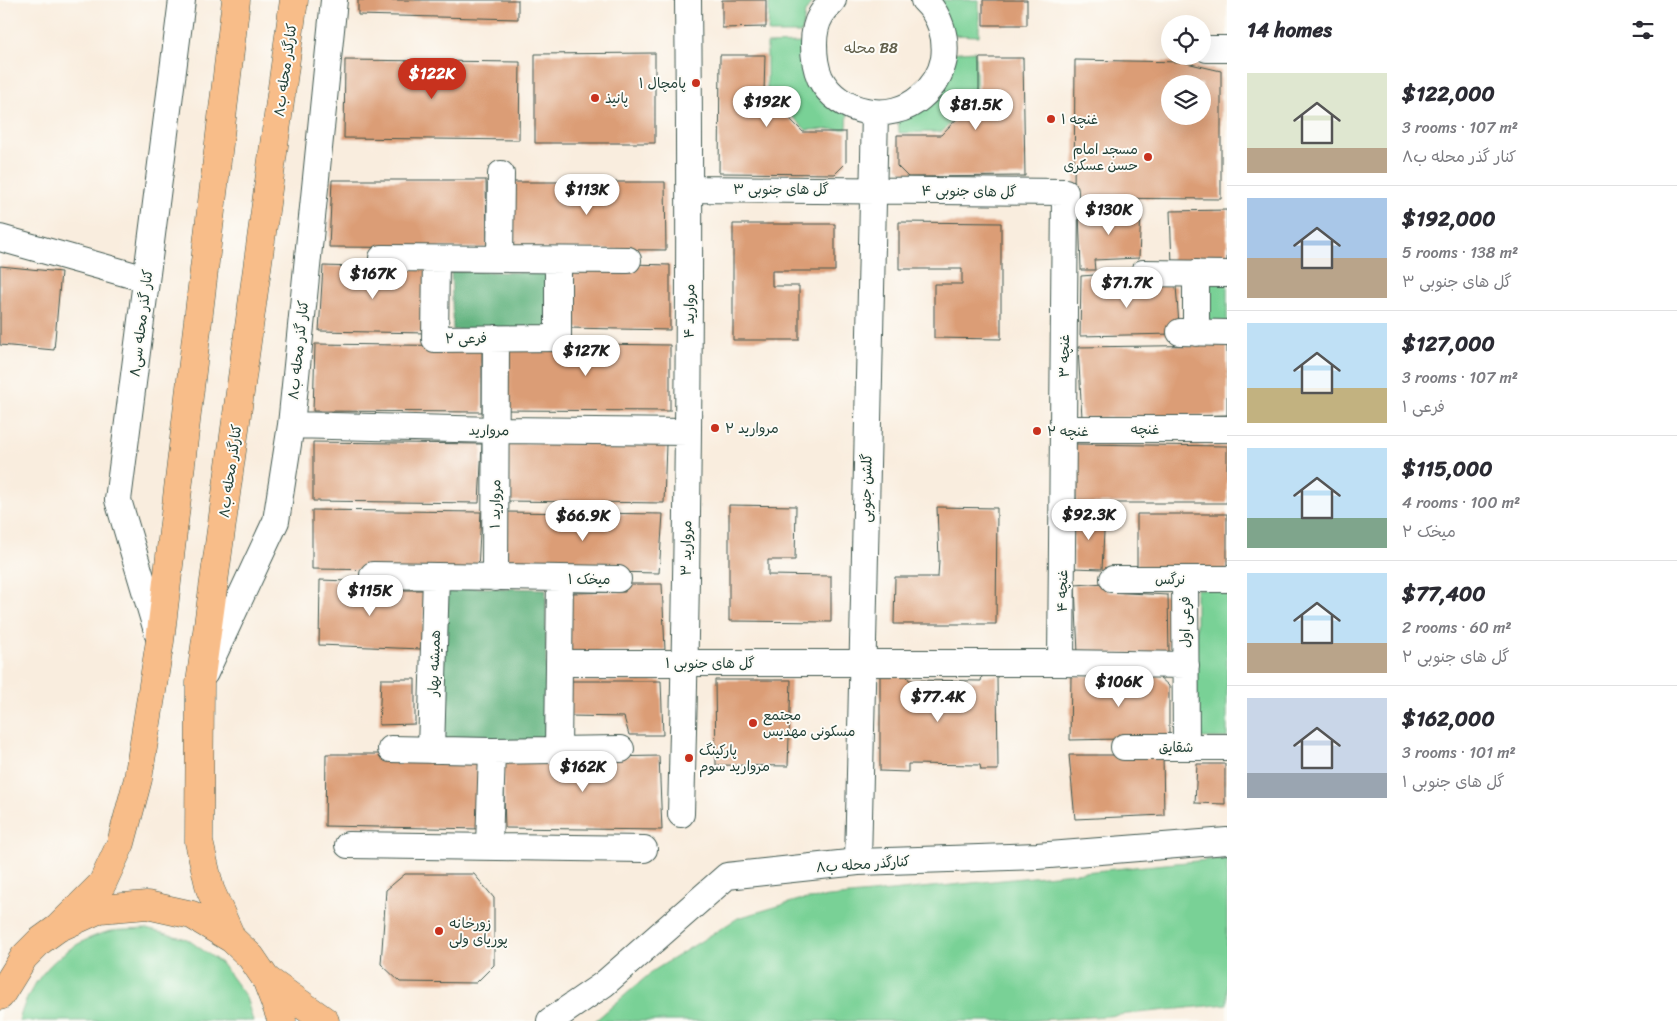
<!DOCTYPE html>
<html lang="en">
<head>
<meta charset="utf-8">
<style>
	body { margin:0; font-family:Sriracha,"Playpen Sans Arabic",sans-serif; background:#f2f2f3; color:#2b2b33; height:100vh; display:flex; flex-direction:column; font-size:19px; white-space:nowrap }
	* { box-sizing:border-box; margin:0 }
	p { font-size:16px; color:#7c7c81 }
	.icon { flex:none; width:28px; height:28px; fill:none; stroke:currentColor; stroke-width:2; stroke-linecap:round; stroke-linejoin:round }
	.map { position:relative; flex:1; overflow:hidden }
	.drawer { display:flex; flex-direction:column; background:#fff; width:450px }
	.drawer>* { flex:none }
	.controls { position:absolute; left:1161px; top:15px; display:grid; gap:10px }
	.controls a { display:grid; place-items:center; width:50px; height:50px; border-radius:50%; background:#fff; box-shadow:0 5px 20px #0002; font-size:25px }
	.price { position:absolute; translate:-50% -42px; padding:0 11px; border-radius:18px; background:#fff; color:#222; font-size:16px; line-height:32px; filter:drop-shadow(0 1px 2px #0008) }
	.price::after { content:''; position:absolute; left:50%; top:30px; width:15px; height:11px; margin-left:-8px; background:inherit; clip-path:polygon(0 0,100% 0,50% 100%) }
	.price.on { background:#c8321e; color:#fff }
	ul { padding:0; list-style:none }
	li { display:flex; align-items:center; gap:15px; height:125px; padding:0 20px }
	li+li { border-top:1px solid #e1e1e2 }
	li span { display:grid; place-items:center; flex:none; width:140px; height:100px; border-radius:0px; color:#555 }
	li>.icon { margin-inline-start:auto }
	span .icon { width:60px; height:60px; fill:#fffc; stroke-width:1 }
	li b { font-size:21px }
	h2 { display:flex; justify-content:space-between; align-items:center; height:60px; padding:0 20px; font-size:21px }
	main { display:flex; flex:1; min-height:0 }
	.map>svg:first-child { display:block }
</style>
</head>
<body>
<main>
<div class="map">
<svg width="1227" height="1021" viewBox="0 0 1227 1021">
	<rect width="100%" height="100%" fill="#fdfcf7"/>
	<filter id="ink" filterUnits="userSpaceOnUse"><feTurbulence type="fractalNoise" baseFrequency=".02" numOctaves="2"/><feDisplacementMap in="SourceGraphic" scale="10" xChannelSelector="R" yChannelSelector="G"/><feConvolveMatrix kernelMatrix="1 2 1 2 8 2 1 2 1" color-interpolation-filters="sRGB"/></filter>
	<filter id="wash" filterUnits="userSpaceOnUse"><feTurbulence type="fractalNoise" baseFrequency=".0096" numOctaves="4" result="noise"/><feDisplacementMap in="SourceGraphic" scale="20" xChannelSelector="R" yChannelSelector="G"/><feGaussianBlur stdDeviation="1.12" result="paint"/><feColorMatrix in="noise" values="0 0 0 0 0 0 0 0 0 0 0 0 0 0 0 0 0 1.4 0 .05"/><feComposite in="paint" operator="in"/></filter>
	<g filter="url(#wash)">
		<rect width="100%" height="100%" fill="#f9edde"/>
		<path fill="#79d196" stroke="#4c8765" d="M769 0H813L805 13 802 33H768Z
			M933 0H979V36L948 35Z
			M802 43C801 62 804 84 819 97 826 103 839 107 848 111L847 129 806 130 767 92V44Z
			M975 51 977 96 942 132 899 133 898 115 947 53Z
			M1203 278H1227V328H1204Z
			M1196 589H1227V738H1196Z
			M1227 858V1004L1108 1016 1020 1021H595L653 971 738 918 799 900Z
			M146 929 187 939 221 963 246 997 253 1021H19C30 977 64 944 107 932 119 929 134 930 146 929Z"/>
		<path fill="#62b37f" stroke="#40785a" d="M451 271 549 273V330H453Z
			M446 587 546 589V741H441Z"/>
		<g id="blocks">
			<path fill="#db9d76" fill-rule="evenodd" d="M358 0H518V19L358 15Z
				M722 0H766V27L722 28Z
				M983 0H1027V25H983Z
				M655 53V143H535V54Z
				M720 55H765L764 93 803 132H846V163L835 174 719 173Z
				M979 58H1023L1025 176 908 177 897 166V135H941L979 96Z
				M345 60 520 62 519 140 344 138Z
				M1075 60 1182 62 1221 71V199L1074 198ZM1170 84H1202V116H1170Z
				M332 180H486L487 248 329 247Z
				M510 182H665L666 250 508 249Z
				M1079 210H1141L1139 258 1094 260 1095 270H1081Z
				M1227 210V264H1172L1170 211Z
				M899 222 1001 223V339L934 338V284H962V269H899Z
				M733 224H835V271H772V286H799V340H733Z
				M629 264 670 265V330L568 328 571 272Z
				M0 266 61 272 54 350 0 345Z
				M323 266 426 269V333L319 331Z
				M1095 275 1096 284 1176 286 1179 324 1173 334 1080 336 1081 276Z
				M503 343 670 345V411L501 410Z
				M315 344 482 346V412L313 411Z
				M1227 345V415L1082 418 1078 347Z
				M313 442 482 444 479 503 313 501Z
				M505 443 666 444 664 503 505 501Z
				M1075 444 1227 446V503H1076Z
				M729 505 796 506 795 560H768V575L831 576V622L729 621Z
				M937 507 997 508 996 624H894L895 577H938L939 560Z
				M312 510 481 512 478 571 312 569Z
				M505 512 663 514 659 573 505 570Z
				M1105 514 1102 569 1074 568 1073 515Z
				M1137 514H1227V571L1137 570Z
				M320 580 349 581V590H426L421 649 319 645Z
				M1105 583 1107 592 1168 595 1169 653 1078 654 1075 585Z
				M626 584H662L665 650 568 652 570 593 625 592Z
				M880 675 907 676 909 680 981 681 982 676H997L998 770H981L980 765 908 764V772L880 771Z
				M1157 675 1169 686V738L1070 740 1071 676Z
				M381 679H415V724L379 725Z
				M715 680H791L788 766 716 765Z
				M566 681H661L663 735H629L624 717 569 716Z
				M326 754H478L481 829 325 826Z
				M1069 755H1163L1164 815 1075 819Z
				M659 756 662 830 505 828 503 759Z
				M1197 764H1225V804L1195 803Z
				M405 874H474L494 898V965L476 983 400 982 381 964 386 890Z"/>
		</g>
	</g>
	<g filter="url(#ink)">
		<use href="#blocks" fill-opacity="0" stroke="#40574e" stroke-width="1"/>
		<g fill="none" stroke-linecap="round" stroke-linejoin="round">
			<defs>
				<path id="minor" d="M833 0C829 5 824 10 821 15 816 23 814 35 814 44 814 55 815 67 820 78 838 114 891 124 921 97 933 87 941 74 944 59 947 37 940 15 924 0
					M1207 49H1227
					M690 189 1065 192 1061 663
					M0 238 146 279
					M382 258 628 260
					M436 259 435 339 558 338V260
					M500 259 501 174
					M1143 273 1227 274
					M1196 273V333
					M1180 332 1227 333
					M291 425 496 430 688 432
					M1064 429H1227
					M373 575 618 579
					M495 578 496 338
					M1113 579H1227
					M1185 579 1186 747
					M160 641 118 500 182 0
					M559 663H1061L1186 665
					M205 673 276 521 291 425 334 0
					M1124 747H1227
					M391 749 492 751 621 749
					M431 750 436 576
					M558 750 560 579
					M681 814C688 543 691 271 688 0
					M348 845 644 849
					M489 846 492 751
					M858 862 875 113
					M550 1021 604 984 727 876 858 862 1037 856 1227 841"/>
				<path id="major" d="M58 928 102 884 121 843 138 779 160 641 236 0
					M232 939 210 889 199 842 200 683 294 0
					M266 979 325 1021
					M0 996 24 957 40 941 58 928 100 909 147 905 192 915 232 939 251 957 266 979 282 1021"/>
			</defs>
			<use href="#minor" stroke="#40574e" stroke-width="28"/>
			<use href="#major" stroke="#40574e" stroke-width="29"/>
			<use href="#minor" stroke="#fff" stroke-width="26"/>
			<use href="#major" stroke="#f8bd89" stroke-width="28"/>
		</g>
	</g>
	<g fill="#c8321e" stroke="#fdfcf7" stroke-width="2">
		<circle cx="696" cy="83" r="5"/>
		<circle cx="595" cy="98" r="5"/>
		<circle cx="1051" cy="119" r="5"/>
		<circle cx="1148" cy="157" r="5"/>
		<circle cx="715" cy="428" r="5"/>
		<circle cx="1037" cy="431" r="5"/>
		<circle cx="753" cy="723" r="5"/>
		<circle cx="689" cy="758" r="5"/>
		<circle cx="439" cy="931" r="5"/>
	</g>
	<g text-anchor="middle" stroke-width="4" stroke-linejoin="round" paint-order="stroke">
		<g font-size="14" fill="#1f3d34" stroke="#fdfcf7">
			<text transform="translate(285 70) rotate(-82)" y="5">کنارگذر محله ب۸</text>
			<text x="781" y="194">گل های جنوبی ۳</text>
			<text transform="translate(969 191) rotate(1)" y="5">گل های جنوبی ۴</text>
			<text transform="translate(689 311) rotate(-89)" y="5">مروارید ۴</text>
			<text transform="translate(141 323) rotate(-83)" y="5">کنار گذر محله سی۸</text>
			<text transform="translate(466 338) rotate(-1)" y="5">فرعی ۲</text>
			<text transform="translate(298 350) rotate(-84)" y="5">کنار گذر محله ب۸</text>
			<text transform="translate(1064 356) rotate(-90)" y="5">غنچه ۳</text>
			<text x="1145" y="434">غنچه</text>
			<text transform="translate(489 430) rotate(1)" y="5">مروارید</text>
			<text transform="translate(230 471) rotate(-82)" y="5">کنارگذر محله ب۸</text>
			<text transform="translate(866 488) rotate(-89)" y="5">گلشن جنوبی</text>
			<text transform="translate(495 504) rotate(-89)" y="5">مروارید ۱</text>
			<text transform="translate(686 548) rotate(-89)" y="5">مروارید ۳</text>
			<text x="589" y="584">میخک ۱</text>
			<text x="1170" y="584">نرگس</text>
			<text transform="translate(1062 591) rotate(-89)" y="5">غنچه ۴</text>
			<text transform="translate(1185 622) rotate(-90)" y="5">فرعی اول</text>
			<text transform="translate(434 663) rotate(-88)" y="5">همیشه بهار</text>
			<text x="710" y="668">گل های جنوبی ۱</text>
			<text x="1176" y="752">شقایق</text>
			<text transform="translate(863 864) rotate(-4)" y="5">کنارگذر محله ب۸</text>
		</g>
		<g font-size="14" fill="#1f3d34" stroke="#fdfcf7" text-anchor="start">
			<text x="686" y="88" text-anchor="end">پامچال ۱</text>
			<text x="605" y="103">پانیذ</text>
			<text x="1061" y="124">غنچه ۱</text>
			<text x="1138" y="154" text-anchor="end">مسجد امام<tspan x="1138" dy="16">حسن عسکری</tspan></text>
			<text x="725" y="433">مروارید ۲</text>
			<text x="1047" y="436">غنچه ۲</text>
			<text x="763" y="720">مجتمع<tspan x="763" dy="16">مسکونی مهدیس</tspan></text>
			<text x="699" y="755">پارکینگ<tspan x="699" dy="16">مروارید سوم</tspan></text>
			<text x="449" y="928">زورخانه<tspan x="449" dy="16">پوریای ولی</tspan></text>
		</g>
		<g font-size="15" fill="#615f4b" stroke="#fdfcf7">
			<text x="871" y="53">محله B8</text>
		</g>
	</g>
</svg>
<div class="controls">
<a><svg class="icon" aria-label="locate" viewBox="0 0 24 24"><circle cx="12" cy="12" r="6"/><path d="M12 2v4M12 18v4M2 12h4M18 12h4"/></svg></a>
<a><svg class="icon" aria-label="layers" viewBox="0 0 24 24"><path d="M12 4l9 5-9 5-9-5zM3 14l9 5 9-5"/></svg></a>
</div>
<b class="price on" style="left:432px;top:100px">$122K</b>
<b class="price" style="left:767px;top:128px">$192K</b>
<b class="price" style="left:976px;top:131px">$81.5K</b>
<b class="price" style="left:587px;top:216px">$113K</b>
<b class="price" style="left:1109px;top:236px">$130K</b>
<b class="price" style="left:373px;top:300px">$167K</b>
<b class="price" style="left:1127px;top:309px">$71.7K</b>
<b class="price" style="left:586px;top:377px">$127K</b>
<b class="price" style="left:1089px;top:541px">$92.3K</b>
<b class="price" style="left:583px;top:542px">$66.9K</b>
<b class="price" style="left:370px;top:617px">$115K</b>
<b class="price" style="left:1119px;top:708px">$106K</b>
<b class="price" style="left:938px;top:723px">$77.4K</b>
<b class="price" style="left:583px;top:793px">$162K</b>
</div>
<section class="drawer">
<h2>14 homes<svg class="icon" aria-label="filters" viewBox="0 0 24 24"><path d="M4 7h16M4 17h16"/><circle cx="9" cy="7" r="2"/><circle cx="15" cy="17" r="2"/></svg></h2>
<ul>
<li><span style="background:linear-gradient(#dfe7d0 75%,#b9a48a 0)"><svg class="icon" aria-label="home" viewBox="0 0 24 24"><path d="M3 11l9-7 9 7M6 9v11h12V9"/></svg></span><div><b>$122,000</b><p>3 rooms · 107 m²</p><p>کنار گذر محله ب۸</p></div></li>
<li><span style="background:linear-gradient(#a9c7e8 60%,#b9a48a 0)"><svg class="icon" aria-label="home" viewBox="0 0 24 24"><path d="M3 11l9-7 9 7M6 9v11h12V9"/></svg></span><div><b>$192,000</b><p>5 rooms · 138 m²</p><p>گل های جنوبی ۳</p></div></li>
<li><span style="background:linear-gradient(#bfe0f5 65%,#c2b280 0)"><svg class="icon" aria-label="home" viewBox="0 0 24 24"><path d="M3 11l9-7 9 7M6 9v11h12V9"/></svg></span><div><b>$127,000</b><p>3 rooms · 107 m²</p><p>فرعی ۱</p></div></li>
<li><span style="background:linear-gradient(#bfe0f5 70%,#7fa58c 0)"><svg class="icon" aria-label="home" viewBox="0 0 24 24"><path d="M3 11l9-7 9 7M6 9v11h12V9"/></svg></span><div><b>$115,000</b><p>4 rooms · 100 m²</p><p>میخک ۲</p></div></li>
<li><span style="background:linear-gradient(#bfe0f5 70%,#b9a48a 0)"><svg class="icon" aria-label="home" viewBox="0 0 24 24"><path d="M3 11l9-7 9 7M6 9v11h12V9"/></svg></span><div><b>$77,400</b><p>2 rooms · 60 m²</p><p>گل های جنوبی ۲</p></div></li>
<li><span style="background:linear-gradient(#c9d6e8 75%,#9aa5b1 0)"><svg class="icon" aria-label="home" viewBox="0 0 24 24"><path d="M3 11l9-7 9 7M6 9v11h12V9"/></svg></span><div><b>$162,000</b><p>3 rooms · 101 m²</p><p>گل های جنوبی ۱</p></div></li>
</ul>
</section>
</main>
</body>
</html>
